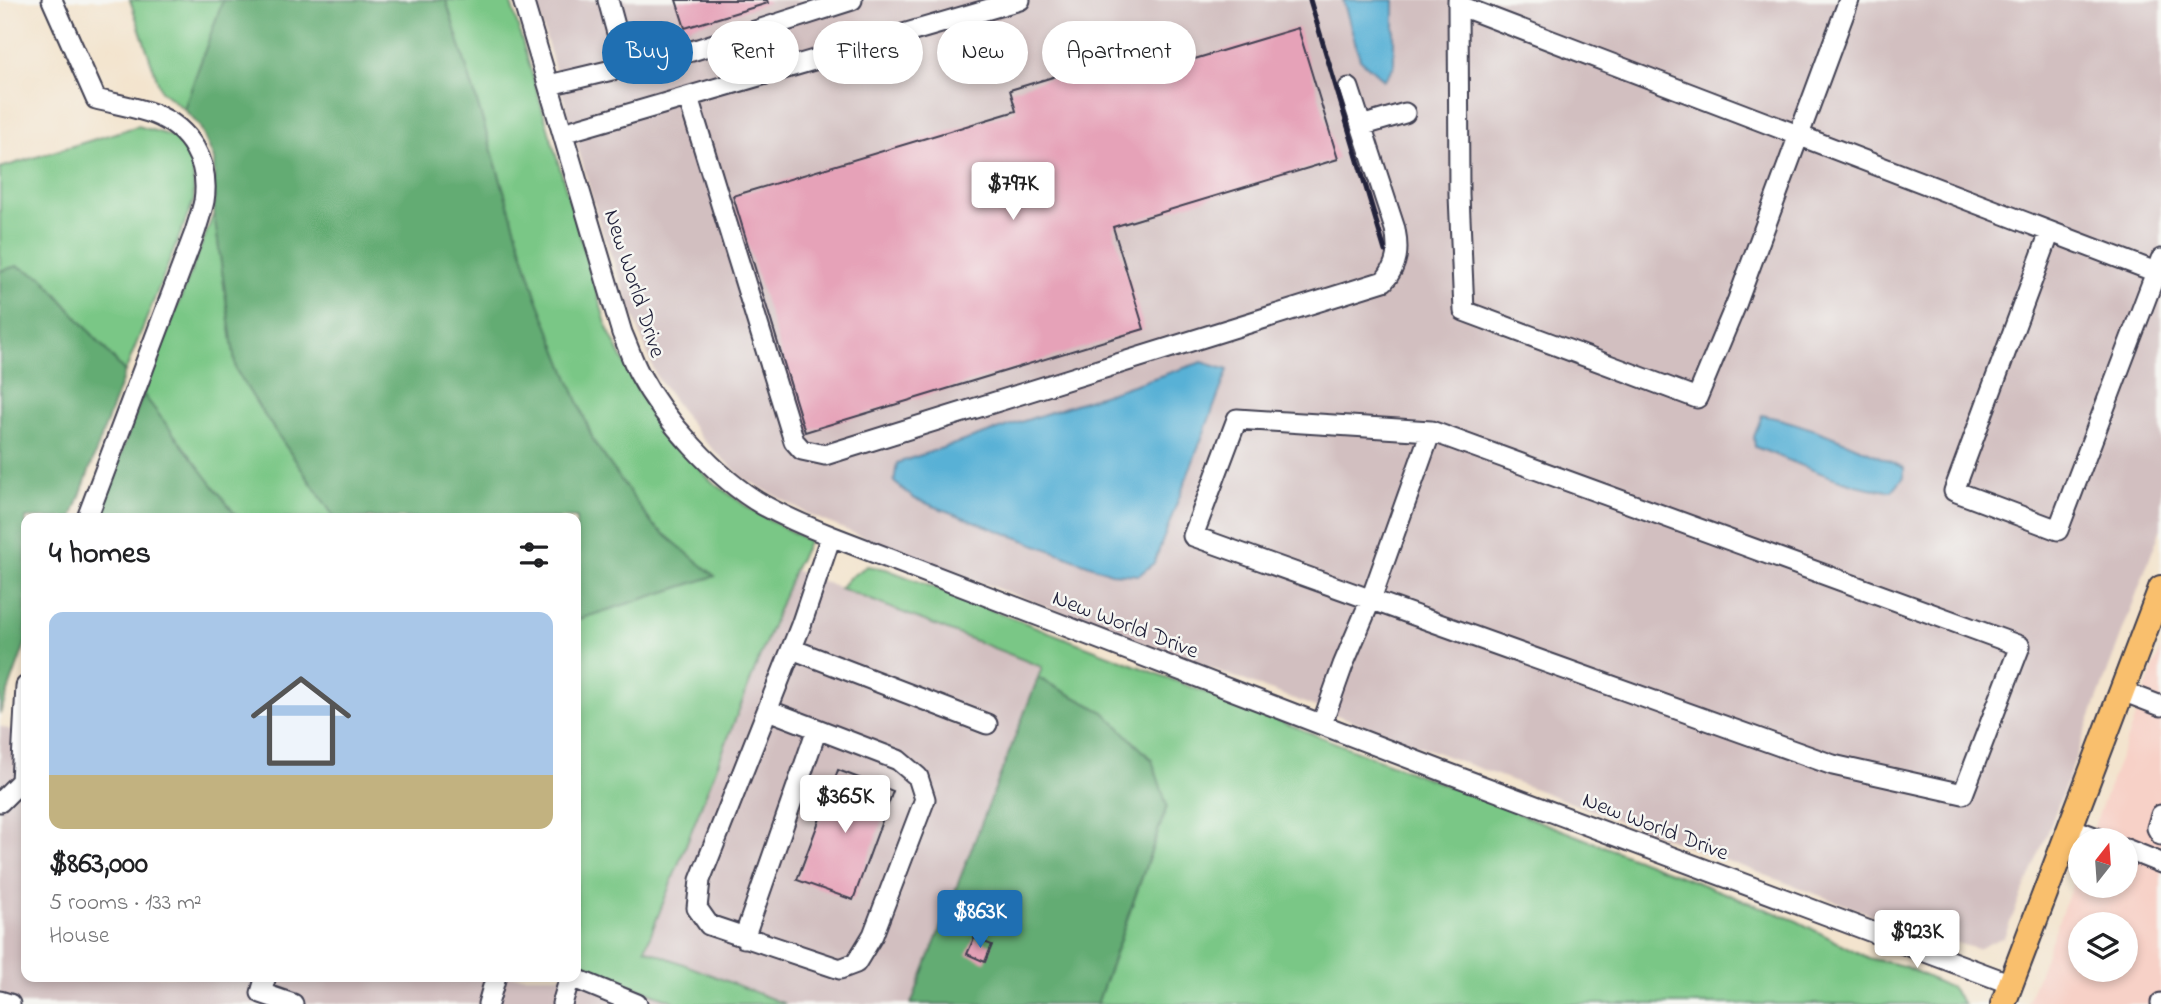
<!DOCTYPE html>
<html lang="en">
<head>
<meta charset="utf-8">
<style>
	body { margin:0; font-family:"Indie Flower",sans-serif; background:#f6f6f6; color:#202124; height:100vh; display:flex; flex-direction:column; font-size:26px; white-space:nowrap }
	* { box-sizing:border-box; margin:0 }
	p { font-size:23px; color:#757577 }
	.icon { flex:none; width:38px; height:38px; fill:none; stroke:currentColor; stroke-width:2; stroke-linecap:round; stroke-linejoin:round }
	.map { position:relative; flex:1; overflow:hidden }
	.panel { position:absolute; left:21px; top:513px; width:560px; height:469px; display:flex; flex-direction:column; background:#fff; border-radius:14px; box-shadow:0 4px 10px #0003 }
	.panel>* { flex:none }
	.top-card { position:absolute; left:602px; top:21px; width:665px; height:63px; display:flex; gap:14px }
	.needle { width:46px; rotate:17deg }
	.tools { position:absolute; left:2068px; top:828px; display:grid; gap:14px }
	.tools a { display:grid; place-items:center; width:70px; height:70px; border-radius:50%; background:#fff; box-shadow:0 4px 10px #0003; font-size:35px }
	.price { position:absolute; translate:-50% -60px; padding:0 16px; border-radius:7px; background:#fff; color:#222; font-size:23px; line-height:46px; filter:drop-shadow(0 2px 4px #0008) }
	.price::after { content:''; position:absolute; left:50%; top:42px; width:21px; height:16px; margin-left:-10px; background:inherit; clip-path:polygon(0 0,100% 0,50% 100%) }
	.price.current { background:#1f6fb2; color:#fff }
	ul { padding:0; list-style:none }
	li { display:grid; align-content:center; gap:14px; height:371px; padding:0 28px }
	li+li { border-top:2px solid #e0e0e0 }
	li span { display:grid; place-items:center; height:217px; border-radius:14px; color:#555 }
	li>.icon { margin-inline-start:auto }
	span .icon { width:126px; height:126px; fill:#fffc; stroke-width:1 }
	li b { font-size:30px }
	h2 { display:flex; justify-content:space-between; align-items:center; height:84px; padding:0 28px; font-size:30px }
	.pill { padding:0 24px; border-radius:32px; background:#fff; box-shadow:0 4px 10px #0003; font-size:24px; line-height:63px }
	.pill.current { background:#1f6fb2; color:#fff }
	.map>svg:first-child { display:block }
</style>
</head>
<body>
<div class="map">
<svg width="2161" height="1004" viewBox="0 0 2161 1004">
	<rect width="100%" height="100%" fill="#f6f6f2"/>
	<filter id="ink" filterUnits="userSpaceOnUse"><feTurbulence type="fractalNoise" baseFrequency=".0143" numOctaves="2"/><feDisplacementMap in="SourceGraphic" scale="14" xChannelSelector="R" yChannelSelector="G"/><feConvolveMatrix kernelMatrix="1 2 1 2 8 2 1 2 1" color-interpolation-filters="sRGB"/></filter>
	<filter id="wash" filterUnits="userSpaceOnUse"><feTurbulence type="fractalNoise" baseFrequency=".00686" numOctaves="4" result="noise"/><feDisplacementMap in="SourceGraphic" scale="28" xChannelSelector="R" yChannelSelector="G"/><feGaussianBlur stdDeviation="1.57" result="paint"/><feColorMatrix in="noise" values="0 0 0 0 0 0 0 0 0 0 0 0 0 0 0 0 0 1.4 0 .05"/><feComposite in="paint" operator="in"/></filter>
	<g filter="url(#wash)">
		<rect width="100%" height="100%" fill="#f3e4ce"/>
		<path fill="#f7d1c7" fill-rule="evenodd" d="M2161 648V1004H2027L2081 862V886H2126V840H2089ZM2081 924H2126V970H2081Z"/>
		<path fill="#d2bfc0" d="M535 0H2161V528L2048 832 2004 937 1977 949 1912 930 892 549 812 516 743 478 701 438 656 376 601 228Z
			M794 570 1042 667 911 1004H785L645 949Z
			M0 726 26 736V976H576V965L681 1004H0Z"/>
		<path fill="#7ac786" stroke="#4e7460" stroke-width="2" d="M130 0H223L184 109 161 91Z
			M446 0H510L608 330 638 389 676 442 710 480 753 511 809 541 794 570 645 949 785 1004H681L576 965V620L714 576 652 524 594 442 536 296Z
			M138 126 179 138 193 165 194 200 125 372 42 277 17 266 0 271V168Z
			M214 213 236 370 261 410 335 518H238L143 394Z
			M867 566 886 569 1797 921 1868 958 1904 966 1951 988 1964 1004H1097L1167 807 1103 712 1038 678 1042 667 840 588 849 578Z"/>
		<path fill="#63ac73" stroke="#426757" stroke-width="2" d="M223 0H446L536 296 594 442 652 524 715 576 576 620V518H335L261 410 236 370 214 213V159L200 127 184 109Z
			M17 266 42 277 125 372 72 518H26V642L0 714V271Z
			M143 394 238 518H97Z
			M1038 678 1104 712 1152 760 1167 806 1097 1004H911Z"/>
		<path fill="#59b1d6" stroke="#3e6a88" stroke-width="2" d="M1343 0H1394V66L1384 80 1360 59Z
			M1202 362 1228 370 1154 563 1139 575 1111 573 915 499 894 482 897 463Z
			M1762 415C1812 425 1858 447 1904 468V477L1892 491C1849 489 1796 462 1755 447L1754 437Z"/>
		<g id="blocks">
			<path fill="#e6a2b8" d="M676 0H767L768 3 685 28Z
				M1298 28 1338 159 1113 227 1144 329 805 432 733 196 1016 111 1010 90 1152 47 1158 70Z
				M838 770 893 791 853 900 797 880Z
				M974 938 992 945 985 962 967 954Z"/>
		</g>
	</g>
	<g filter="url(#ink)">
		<use href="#blocks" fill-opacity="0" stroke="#413f51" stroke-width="2"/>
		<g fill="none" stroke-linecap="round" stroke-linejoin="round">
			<defs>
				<path id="minor" d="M52 0 96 99C115 104 136 107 154 114 190 128 210 162 204 201 202 211 198 222 195 232L87 518
					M523 0 622 333C628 346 632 360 639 373 664 420 716 478 763 505 785 517 808 527 831 536L1445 772 2011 984
					M608 0 626 66
					M1458 0 1459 195 1464 311 1697 398 1737 302 1849 0
					M1458 5 2161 274
					M549 85 692 51 852 0
					M688 97 794 441 802 450 825 455 1384 281C1398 265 1399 249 1395 229L1349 88
					M1361 126 1405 113
					M563 133 1020 0
					M2050 232 1954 491 2058 530 2161 259
					M1237 419 1431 431 2020 646 1963 794 1833 765 1193 536Z
					M792 649 987 724
					M2122 691 2161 706
					M768 710 898 760 918 777 925 799 873 935 856 963 840 969 709 925 697 908 700 880 801 625 831 536
					M1322 724 1343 665 1371 599 1431 431
					M21 781 26 686
					M0 802 21 781H26
					M2161 815 2157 828 2161 835
					M2071 828 2102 840
					M2126 849 2161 863
					M744 938 817 729
					M266 976 261 993 293 1004
					M569 976 637 1004
					M0 1001 10 1004
					M488 1004 496 976
					M562 1004 570 977
					M2161 1004V1003"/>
				<path id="major" d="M2003 1004 2161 588"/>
			</defs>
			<use href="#minor" stroke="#413f51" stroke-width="23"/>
			<use href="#major" stroke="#413f51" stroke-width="28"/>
			<use href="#minor" stroke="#fff" stroke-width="19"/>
			<use href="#major" stroke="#f9bf6d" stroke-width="24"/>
			<path stroke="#22223b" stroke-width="5" d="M1310 0 1385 251"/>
		</g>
	</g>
	<g text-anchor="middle" stroke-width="5" stroke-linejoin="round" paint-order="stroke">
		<g font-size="23" fill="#22223b" stroke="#f6f6f2">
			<text transform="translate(636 283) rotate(72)" y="8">New World Drive</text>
			<text transform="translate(1126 623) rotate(21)" y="8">New World Drive</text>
			<text transform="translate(1656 825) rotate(21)" y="8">New World Drive</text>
		</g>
	</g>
</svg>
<div class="tools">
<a><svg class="needle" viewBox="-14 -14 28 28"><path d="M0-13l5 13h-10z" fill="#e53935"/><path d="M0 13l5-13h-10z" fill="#757577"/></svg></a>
<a><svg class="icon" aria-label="layers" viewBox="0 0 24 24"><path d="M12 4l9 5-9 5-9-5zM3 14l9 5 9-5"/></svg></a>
</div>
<b class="price" style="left:1013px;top:222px">$797K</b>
<b class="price" style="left:845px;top:835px">$365K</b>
<b class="price current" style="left:980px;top:950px">$863K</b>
<b class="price" style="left:1917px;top:970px">$923K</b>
<div class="top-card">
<a class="pill current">Buy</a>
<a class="pill">Rent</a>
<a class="pill">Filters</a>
<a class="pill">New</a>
<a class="pill">Apartment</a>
</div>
<section class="panel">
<h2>4 homes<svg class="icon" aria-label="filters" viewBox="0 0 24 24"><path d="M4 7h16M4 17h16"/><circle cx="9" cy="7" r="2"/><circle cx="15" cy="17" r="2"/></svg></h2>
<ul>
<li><span style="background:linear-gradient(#a9c7e8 75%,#c2b280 0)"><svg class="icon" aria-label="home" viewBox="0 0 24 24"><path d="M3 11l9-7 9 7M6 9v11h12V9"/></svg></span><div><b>$863,000</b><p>5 rooms · 133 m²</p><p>House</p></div></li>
</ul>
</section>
</div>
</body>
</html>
